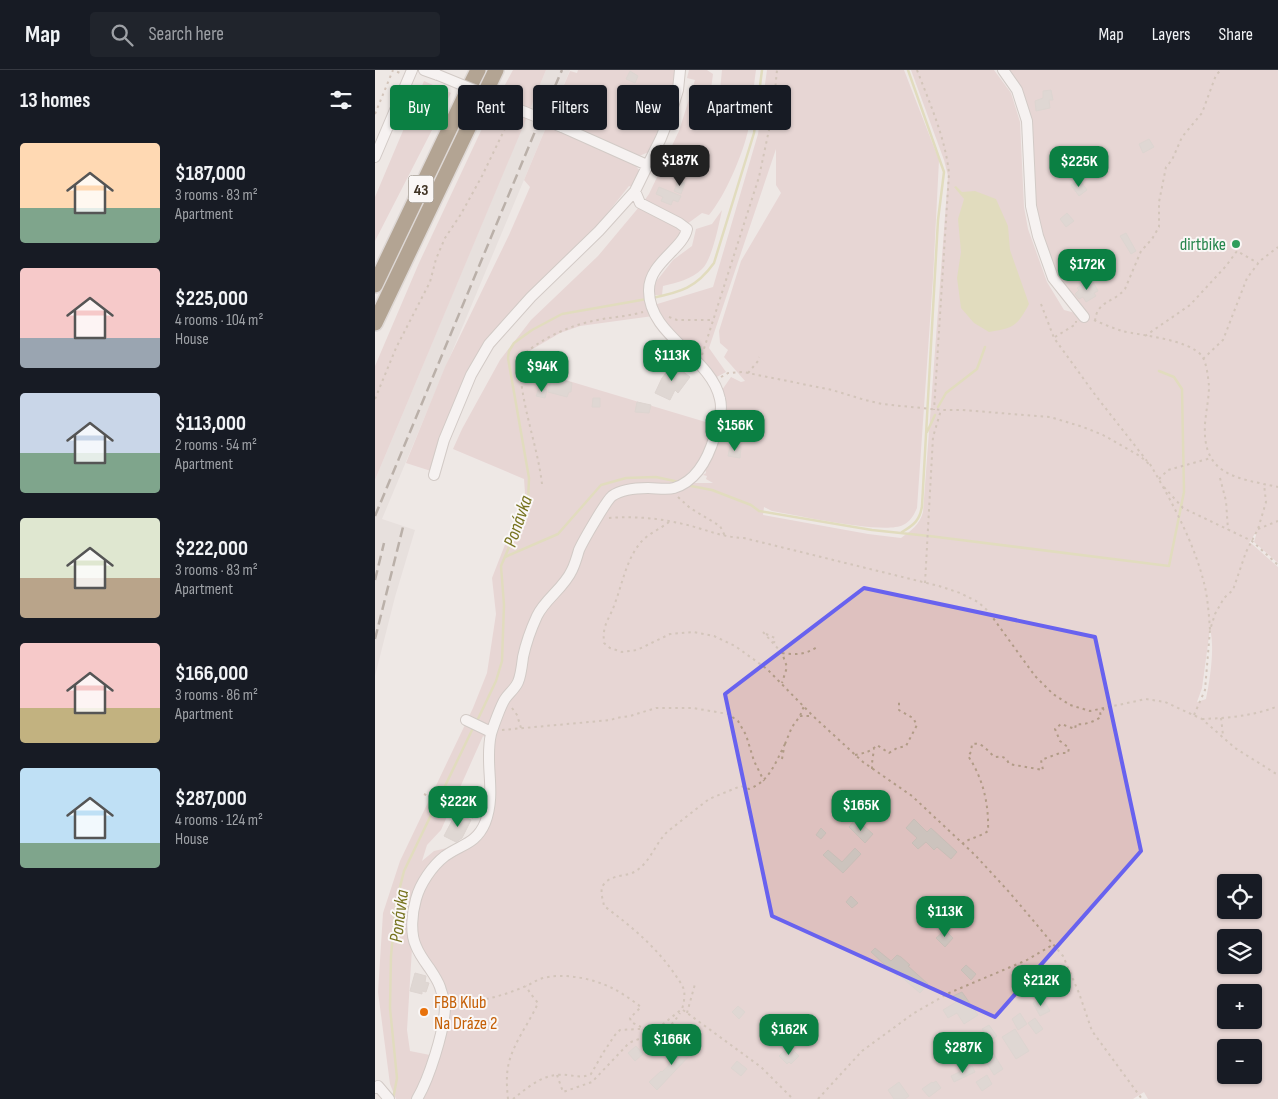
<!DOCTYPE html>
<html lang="en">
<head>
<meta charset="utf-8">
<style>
	body { margin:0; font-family:"Sofia Sans Condensed",sans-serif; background:#20242c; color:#f1f3f6; height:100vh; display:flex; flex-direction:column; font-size:19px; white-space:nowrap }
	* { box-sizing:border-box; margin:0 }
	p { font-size:16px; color:#9ea1a6 }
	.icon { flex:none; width:28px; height:28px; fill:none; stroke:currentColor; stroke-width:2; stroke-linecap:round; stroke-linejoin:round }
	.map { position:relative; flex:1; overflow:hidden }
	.sheet { display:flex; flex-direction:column; background:#171b24; width:375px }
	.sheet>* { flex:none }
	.banner { position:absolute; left:15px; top:15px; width:475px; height:45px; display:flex; gap:10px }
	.tools { position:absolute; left:842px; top:804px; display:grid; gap:10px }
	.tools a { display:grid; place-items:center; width:45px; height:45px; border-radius:5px; background:#171b24; box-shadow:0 1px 4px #0004; font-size:25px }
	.price { position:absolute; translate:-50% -42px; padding:0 11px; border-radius:10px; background:#0b8043; color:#fff; font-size:16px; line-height:32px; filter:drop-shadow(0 1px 2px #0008) }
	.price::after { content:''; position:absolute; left:50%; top:30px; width:15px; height:11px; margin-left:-8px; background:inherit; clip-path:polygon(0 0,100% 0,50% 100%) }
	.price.active { background:#222; color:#fff }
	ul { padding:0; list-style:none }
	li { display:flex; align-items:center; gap:15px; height:125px; padding:0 20px }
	li span { display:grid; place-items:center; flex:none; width:140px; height:100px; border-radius:5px; color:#555 }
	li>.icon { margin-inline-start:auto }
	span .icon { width:60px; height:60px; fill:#fffc; stroke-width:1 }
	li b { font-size:21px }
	h2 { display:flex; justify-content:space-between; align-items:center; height:60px; padding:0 20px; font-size:21px }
	.chip { padding:0 18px; border-radius:5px; background:#171b24; box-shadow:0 1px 4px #0004; font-size:18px; line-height:45px }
	.chip.active { background:#0b8043; color:#fff }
	header { display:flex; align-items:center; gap:30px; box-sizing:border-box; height:70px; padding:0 25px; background:#171b24; border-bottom:1px solid #363941 }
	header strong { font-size:24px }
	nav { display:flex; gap:28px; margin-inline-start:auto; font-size:18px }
	.search { width:350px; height:45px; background:#20242c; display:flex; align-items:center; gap:12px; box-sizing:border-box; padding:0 18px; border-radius:5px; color:#9ea1a6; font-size:19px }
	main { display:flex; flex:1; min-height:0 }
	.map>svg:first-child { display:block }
</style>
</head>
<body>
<header>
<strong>Map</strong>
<div class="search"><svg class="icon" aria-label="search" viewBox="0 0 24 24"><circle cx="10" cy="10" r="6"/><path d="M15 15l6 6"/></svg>Search here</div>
<nav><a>Map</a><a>Layers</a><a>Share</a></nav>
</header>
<main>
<section class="sheet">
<h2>13 homes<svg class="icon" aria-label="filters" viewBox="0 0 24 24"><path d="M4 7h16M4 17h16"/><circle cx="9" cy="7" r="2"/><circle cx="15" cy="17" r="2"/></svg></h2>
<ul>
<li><span style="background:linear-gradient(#ffd9b3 65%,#7fa58c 0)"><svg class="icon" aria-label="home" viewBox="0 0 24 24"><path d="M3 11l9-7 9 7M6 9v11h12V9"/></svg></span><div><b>$187,000</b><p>3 rooms · 83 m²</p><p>Apartment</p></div></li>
<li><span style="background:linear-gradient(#f6c9c9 70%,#9aa5b1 0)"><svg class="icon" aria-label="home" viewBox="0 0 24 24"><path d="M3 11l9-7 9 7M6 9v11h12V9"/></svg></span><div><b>$225,000</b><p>4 rooms · 104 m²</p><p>House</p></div></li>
<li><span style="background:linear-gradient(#c9d6e8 60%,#7fa58c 0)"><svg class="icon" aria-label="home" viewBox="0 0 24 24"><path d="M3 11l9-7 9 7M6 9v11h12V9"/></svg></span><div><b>$113,000</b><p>2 rooms · 54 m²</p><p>Apartment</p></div></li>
<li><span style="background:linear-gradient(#dfe7d0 60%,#b9a48a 0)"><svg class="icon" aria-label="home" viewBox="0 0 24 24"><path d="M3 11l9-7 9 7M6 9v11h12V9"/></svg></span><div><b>$222,000</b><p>3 rooms · 83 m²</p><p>Apartment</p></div></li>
<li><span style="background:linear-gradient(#f6c9c9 65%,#c2b280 0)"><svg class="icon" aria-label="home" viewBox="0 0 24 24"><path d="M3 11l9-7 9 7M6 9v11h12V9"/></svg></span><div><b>$166,000</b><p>3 rooms · 86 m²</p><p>Apartment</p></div></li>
<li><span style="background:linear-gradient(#bfe0f5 75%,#7fa58c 0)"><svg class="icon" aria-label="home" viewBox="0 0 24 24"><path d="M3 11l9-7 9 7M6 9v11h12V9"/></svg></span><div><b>$287,000</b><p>4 rooms · 124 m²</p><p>House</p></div></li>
</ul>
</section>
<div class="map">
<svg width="903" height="1029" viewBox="0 0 903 1029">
	<rect width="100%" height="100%" fill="#eee8e5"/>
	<path fill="#ded7d3" d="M171 0H195L7 449 40 460 20 527 0 606V410Z"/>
	<path fill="#dec1bf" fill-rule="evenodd" d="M138 0H171L155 39 124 26Z
		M203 0H300V19L280 67 283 68 274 82 264 86 175 47 195 1 202 3Z
		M314 0H332L338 4 336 19 342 23 343 47 348 46 345 20 347 0H381C378 20 377 41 373 61 367 86 350 126 334 145L327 143 312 154 269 131 274 124 304 61 320 10 312 8Z
		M392 0H529L564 90 558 208 542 438C539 445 535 452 528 455 509 465 422 445 397 441L389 437 388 445 493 464 526 468C536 461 545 454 548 442L573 106 569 90 536 0H619L636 23 645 52 649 137 653 159 672 212 689 240 704 244 681 210 663 163 657 85 633 0H903V493L879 472 882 462H881L874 473 877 474 903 497V1029H773L769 1022 758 1029H21L15 1014 3 922 8 843 25 791 98 638 112 603 121 544 117 508 150 423 149 409 78 379 87 359 125 290 156 250 223 186 264 137 308 160 277 198 278 246 205 256 185 263 156 280 150 287 147 297 334 353 338 363C330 383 324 393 308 408L319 413H338L331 409 332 406 328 405 331 403 330 398C343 371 361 350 347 320L356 307 366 312 370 311 349 287 353 280 345 273 344 261 366 191 406 123 401 115V79L334 278 351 302 338 309 294 260 279 235 338 217 383 64ZM835 559C840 578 835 609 831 629L822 632 827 618ZM108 666 111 668 109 689 112 712 110 739 104 755 85 775 59 781 47 791 52 775 66 760ZM851 812H879V840H851ZM851 868H879V895H851ZM37 878C47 893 60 909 65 927 69 942 59 970 55 985L35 981 32 960ZM851 922H879V950H851ZM851 978H879V1005H851Z
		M49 11 76 23 0 171V127Z
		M119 33 152 47 0 410V296L44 193Z
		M172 55 258 92 264 100V105L257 117 254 116 223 155 92 303 62 374 56 401 31 393 70 297 134 165 155 117 149 110Z
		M347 140C344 154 337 190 327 199 317 209 301 213 288 216L287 225H277L276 218 298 190 317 176 321 159 337 154Z"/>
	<path fill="#d1ce8f" d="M581 116 587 122 600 121 621 129 633 156 635 180 654 234C642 257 638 258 614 262L599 253 586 238 582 208 586 182 583 149 589 129 579 117Z"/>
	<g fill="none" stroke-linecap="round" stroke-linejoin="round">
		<path stroke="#d1ce8f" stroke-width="2.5" d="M277 228C306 222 321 218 339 193L379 63 387 0
			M563 337 571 323 602 299 610 277
			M552 362 560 345
			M311 415 337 420 376 435 384 441 497 460 554 466 794 496 809 422 807 319 799 307 784 301
			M527 462C539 455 545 450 547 436L563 150 569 102 533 0
			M130 487 183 464 226 415 251 408 281 407 304 412
			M102 651 121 611 127 591 129 535 126 496 153 432 154 408 133 288 134 281 139 273 157 260 187 244 272 229
			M18 1029 22 1008 15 938 16 886 21 833 29 801 99 656"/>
	</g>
	<path fill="#ccc3bd" stroke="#c8beb7" d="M255 1 263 6 260 13 251 9Z
		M676 20 678 30H674L675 38 661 41 660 31 668 28V21Z
		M774 69 779 77 768 83 764 74Z
		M704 109 712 120 704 126 696 115Z
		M303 111 310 113 306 124 299 121Z
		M284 117 306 126 303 132 298 130 296 135 286 131 288 127 281 124Z
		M692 143 699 151 691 157 685 149Z
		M751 163 761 181 756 184 745 166Z
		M716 208 723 221 719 223 721 226 711 232 708 227 704 229 700 224 704 220 702 218Z
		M298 294 315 307 303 323 300 320 295 330 280 323 287 308Z
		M179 300 190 304 188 310 197 313 196 322H194L192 327 173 322Z
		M164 318 172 320 170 328 161 326Z
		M218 328H225V337H217Z
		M262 332 276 335 274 343 260 342Z
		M355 376 366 377 365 388 353 386Z
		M81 743 96 750 87 768 81 772 69 766Z
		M539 749 552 762 556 758 582 782 576 789 562 777 559 780 551 772 543 779 537 773 542 768 531 758Z
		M479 751 487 758 489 756 498 764 490 773 474 757Z
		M446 758 451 763 446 769 441 765Z
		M480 778 486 784 468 803 448 785 453 780 467 792Z
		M476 826 483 833 477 838 471 832Z
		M570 860 578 868 570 877 561 868Z
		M500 878 516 891 522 885 526 887 535 895 533 896 553 914 545 923 523 904 522 906 496 882Z
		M591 895 601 904 596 910 586 900Z
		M40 903 51 906 50 912 54 913 51 922 47 921V924L35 921Z
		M587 922 603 945 589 954 582 943 573 948 568 940 581 932 578 926Z
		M667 927 675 941 665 946 658 933Z
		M363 936 370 942 364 949 357 942Z
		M645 943 652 954 643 960 637 949Z
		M660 948 668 959 661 964 653 953Z
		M614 955 622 966 612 973 628 999 619 1005 603 979 605 978 600 968 609 962 607 959Z
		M640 959 654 981 641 989 627 967Z
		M305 971 317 983 282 1020 274 1012 286 1001 287 1002 304 984 298 979Z
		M261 976 268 984 260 991 253 983Z
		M414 976 424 986 416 994 414 992 412 994 404 986Z
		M362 991 372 999 366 1006 356 998Z
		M597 996 600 1002 579 1012 576 1006Z
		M612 1005 617 1014 607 1021 601 1012Z
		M561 1011 566 1018 554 1027 547 1019 557 1012 558 1013Z
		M524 1012 534 1026 530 1029H519L513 1020Z"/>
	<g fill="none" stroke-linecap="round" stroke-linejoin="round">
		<defs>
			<path id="minor" d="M49 0 63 5
				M628 0 642 20 652 51 656 136 663 166 678 208 709 247
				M187 57 272 95
				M0 87 37 0
				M59 405 69 370 96 305 114 274 156 227 224 161 260 121 286 68 297 40 303 20 305 0
				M91 650 116 662
				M0 1018 3 1016 14 1029
				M42 1029C54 1009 69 962 70 938 70 931 67 924 65 917 63 911 59 905 55 899 50 892 44 884 41 876 35 863 37 843 41 829 45 814 57 796 70 786 87 774 101 774 110 753 122 722 109 694 116 664 118 657 126 635 130 629 134 623 140 619 143 612 146 605 147 595 148 587 151 573 156 559 162 546 170 529 189 518 197 500 200 494 202 487 204 480 208 471 231 431 237 426 247 419 261 418 273 418 281 418 292 420 299 418 322 411 334 386 340 365 344 354 348 341 345 329 336 286 273 266 274 220 274 193 308 179 312 159L304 153 265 133 260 121"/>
			<path id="highway" d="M96 14 103 0
				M111 21 121 0
				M0 215 92 22
				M0 253 107 29"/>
		</defs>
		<use href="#minor" stroke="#afa7a0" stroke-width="12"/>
		<use href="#highway" stroke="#cac6c2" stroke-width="18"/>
		<path stroke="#b19b86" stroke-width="2" stroke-dasharray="2.5 4" stroke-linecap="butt" d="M542 0C555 34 570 67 574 103L559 340
			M0 44 18 0 25 3
			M666 234 679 268 721 326 772 391
			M294 247 302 250H338
			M719 250C728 254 738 258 747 261 768 266 813 269 827 286 832 294 833 307 834 316 834 328 831 341 830 354 827 406 862 408 903 417
			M720 251C722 230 739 233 750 219L766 181 777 169 784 157V132L791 97 797 90 807 67 827 43 841 5 846 0
			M770 266 815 235 851 196 862 181 883 193
			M680 267 701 254V251
			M327 285 384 107 398 41 402 0
			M828 289 848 270 872 208 885 191 903 177
			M373 303 383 291 384 287
			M346 307 353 303 368 302 457 320 490 330 507 334 566 340H587L675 347 708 357 728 365 765 386 775 395
			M0 329 21 278 55 212 61 189 70 168 86 144 107 106 137 44
			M775 394C797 432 820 474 830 517 833 531 834 546 835 560
			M845 408 851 431 853 460
			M784 409 793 400 836 388
			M167 414C162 372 144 331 145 288 163 270 193 256 218 251 234 247 251 247 268 242
			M789 417 808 438 877 471 903 495
			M303 427 315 438 345 456 351 468
			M234 448C258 446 284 448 308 454 331 459 344 467 369 468L564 516 585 523 603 532 613 541 660 606 678 624 695 635 715 641 771 629 790 632 827 649 860 678 903 705
			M294 452C285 459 273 464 266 472 251 490 248 512 240 533 235 549 227 553 229 573L235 578 247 582 262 580 295 564 318 562 339 566 360 576 392 599 438 646 488 692 537 726 600 785 635 823 688 886 704 923 717 961 767 1029
			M883 459 903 451
			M550 513 558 367 566 340
			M388 562 407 583 412 597 407 613
			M391 564 400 568 399 573
			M407 583C420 585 430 585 442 577
			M137 638 142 645 146 658
			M819 645 830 620 835 560 840 544 849 528 858 520 871 482 883 459 891 432 889 414
			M425 646H438
			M846 648 848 665
			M827 649C853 648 879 646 903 636
			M127 660 236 650 241 648 255 646 281 638H318L353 644 363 651 371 665 379 691 389 711
			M410 674 417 657 425 646 429 636
			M480 685C489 683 496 682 502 675L514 683 522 678 531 676 542 655 538 648 524 640V630
			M407 689 409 678
			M497 699V693L499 679
			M49 724 101 749
			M587 774C594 768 605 767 613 761 614 734 608 708 593 686L596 682 597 674C608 672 612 681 620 687 628 686 631 687 634 694L668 700 666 690 685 683H693L694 678 685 671 680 659 686 654 700 659 701 654C710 655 718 652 726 647L725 642 729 639
			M79 934C104 932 128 926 151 916 156 914 160 911 165 909 186 902 217 908 237 918 247 923 257 930 266 937L255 948 256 952 266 957
			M308 940 386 997 418 1029
			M312 943 320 914
			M182 1005 188 1022 217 1012 254 973C277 962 289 969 305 943
			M133 1029C132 1019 131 1008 133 997 137 974 154 954 163 933L155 923 151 916
			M138 1029C151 1019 165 1006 182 1005 195 1003 204 1010 216 1004L228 983 240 965 245 960 283 958 307 939C309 933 310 926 309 920 307 914 303 909 299 903 280 876 256 856 229 836 228 829 224 820 229 814 237 804 252 807 261 801 276 791 280 774 292 762L334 729 366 716 374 719C395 711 400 693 410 674
			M443 1029 487 981 539 943 574 923 652 890 679 874"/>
		<use href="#minor" stroke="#fff" stroke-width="10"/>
		<use href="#highway" stroke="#6b5330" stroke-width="15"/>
		<path stroke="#7b6e5f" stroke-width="2.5" stroke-dasharray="10 5" stroke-linecap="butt" d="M168 44 187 0
			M0 446 164 52
			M0 510 9 473
			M0 569 29 453"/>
		<defs>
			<path id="minor-bridge" d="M63 5 138 36
				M145 40 187 57"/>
		</defs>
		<use href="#minor-bridge" stroke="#afa7a0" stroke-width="12" stroke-linecap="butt"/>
		<use href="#minor-bridge" stroke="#fff" stroke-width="10"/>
	</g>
	<path d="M0 0H903V1029H0ZM489 518 720 567 766 781 620 947 397 846 350 624Z" fill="#eee8e5" fill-opacity=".55" fill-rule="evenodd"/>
	<path fill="none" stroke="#6862ef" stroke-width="4" stroke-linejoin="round" d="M489 518 720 567 766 781 620 947 397 846 350 624Z"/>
	<circle fill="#2e9e5b" stroke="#faf7f6" stroke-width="2" cx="861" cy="174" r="5"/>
	<circle fill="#e8710a" stroke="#faf7f6" stroke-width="2" cx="49" cy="942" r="5"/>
	<g text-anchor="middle" stroke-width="4" stroke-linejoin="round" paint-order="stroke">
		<rect fill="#faf7f6" stroke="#786e63" stroke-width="1" x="33.5" y="105.5" width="25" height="27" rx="4"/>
		<g font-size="16" font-weight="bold" fill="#403324">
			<text x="46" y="125">43</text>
		</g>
		<g font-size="18" fill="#27864d" stroke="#faf7f6" text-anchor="end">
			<text x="851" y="180">dirtbike</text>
		</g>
		<g font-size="18" fill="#c56008" stroke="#faf7f6" text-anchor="start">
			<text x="59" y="938">FBB Klub<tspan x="59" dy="21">Na Dráze 2</tspan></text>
		</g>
		<g font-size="19" font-style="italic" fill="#76731e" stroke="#faf7f6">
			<text transform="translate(142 451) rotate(-71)" y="7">Ponávka</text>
			<text transform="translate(23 846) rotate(-83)" y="7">Ponávka</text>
		</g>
	</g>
</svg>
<div class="tools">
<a><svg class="icon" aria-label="locate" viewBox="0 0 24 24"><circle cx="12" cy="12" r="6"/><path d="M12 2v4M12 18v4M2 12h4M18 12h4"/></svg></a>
<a><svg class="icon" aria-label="layers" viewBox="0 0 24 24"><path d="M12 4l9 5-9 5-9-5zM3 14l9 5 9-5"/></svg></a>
<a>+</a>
<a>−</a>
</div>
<b class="price active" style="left:305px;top:117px">$187K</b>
<b class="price" style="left:704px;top:118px">$225K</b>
<b class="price" style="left:712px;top:221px">$172K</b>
<b class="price" style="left:297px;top:312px">$113K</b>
<b class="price" style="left:167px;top:323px">$94K</b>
<b class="price" style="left:360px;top:382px">$156K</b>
<b class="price" style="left:83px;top:758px">$222K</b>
<b class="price" style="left:486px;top:762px">$165K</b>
<b class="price" style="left:570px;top:868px">$113K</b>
<b class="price" style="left:666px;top:937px">$212K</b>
<b class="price" style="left:414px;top:986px">$162K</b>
<b class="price" style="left:297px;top:996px">$166K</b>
<b class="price" style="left:588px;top:1004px">$287K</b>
<div class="banner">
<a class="chip active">Buy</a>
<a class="chip">Rent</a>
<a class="chip">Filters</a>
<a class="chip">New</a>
<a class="chip">Apartment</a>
</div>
</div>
</main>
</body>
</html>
